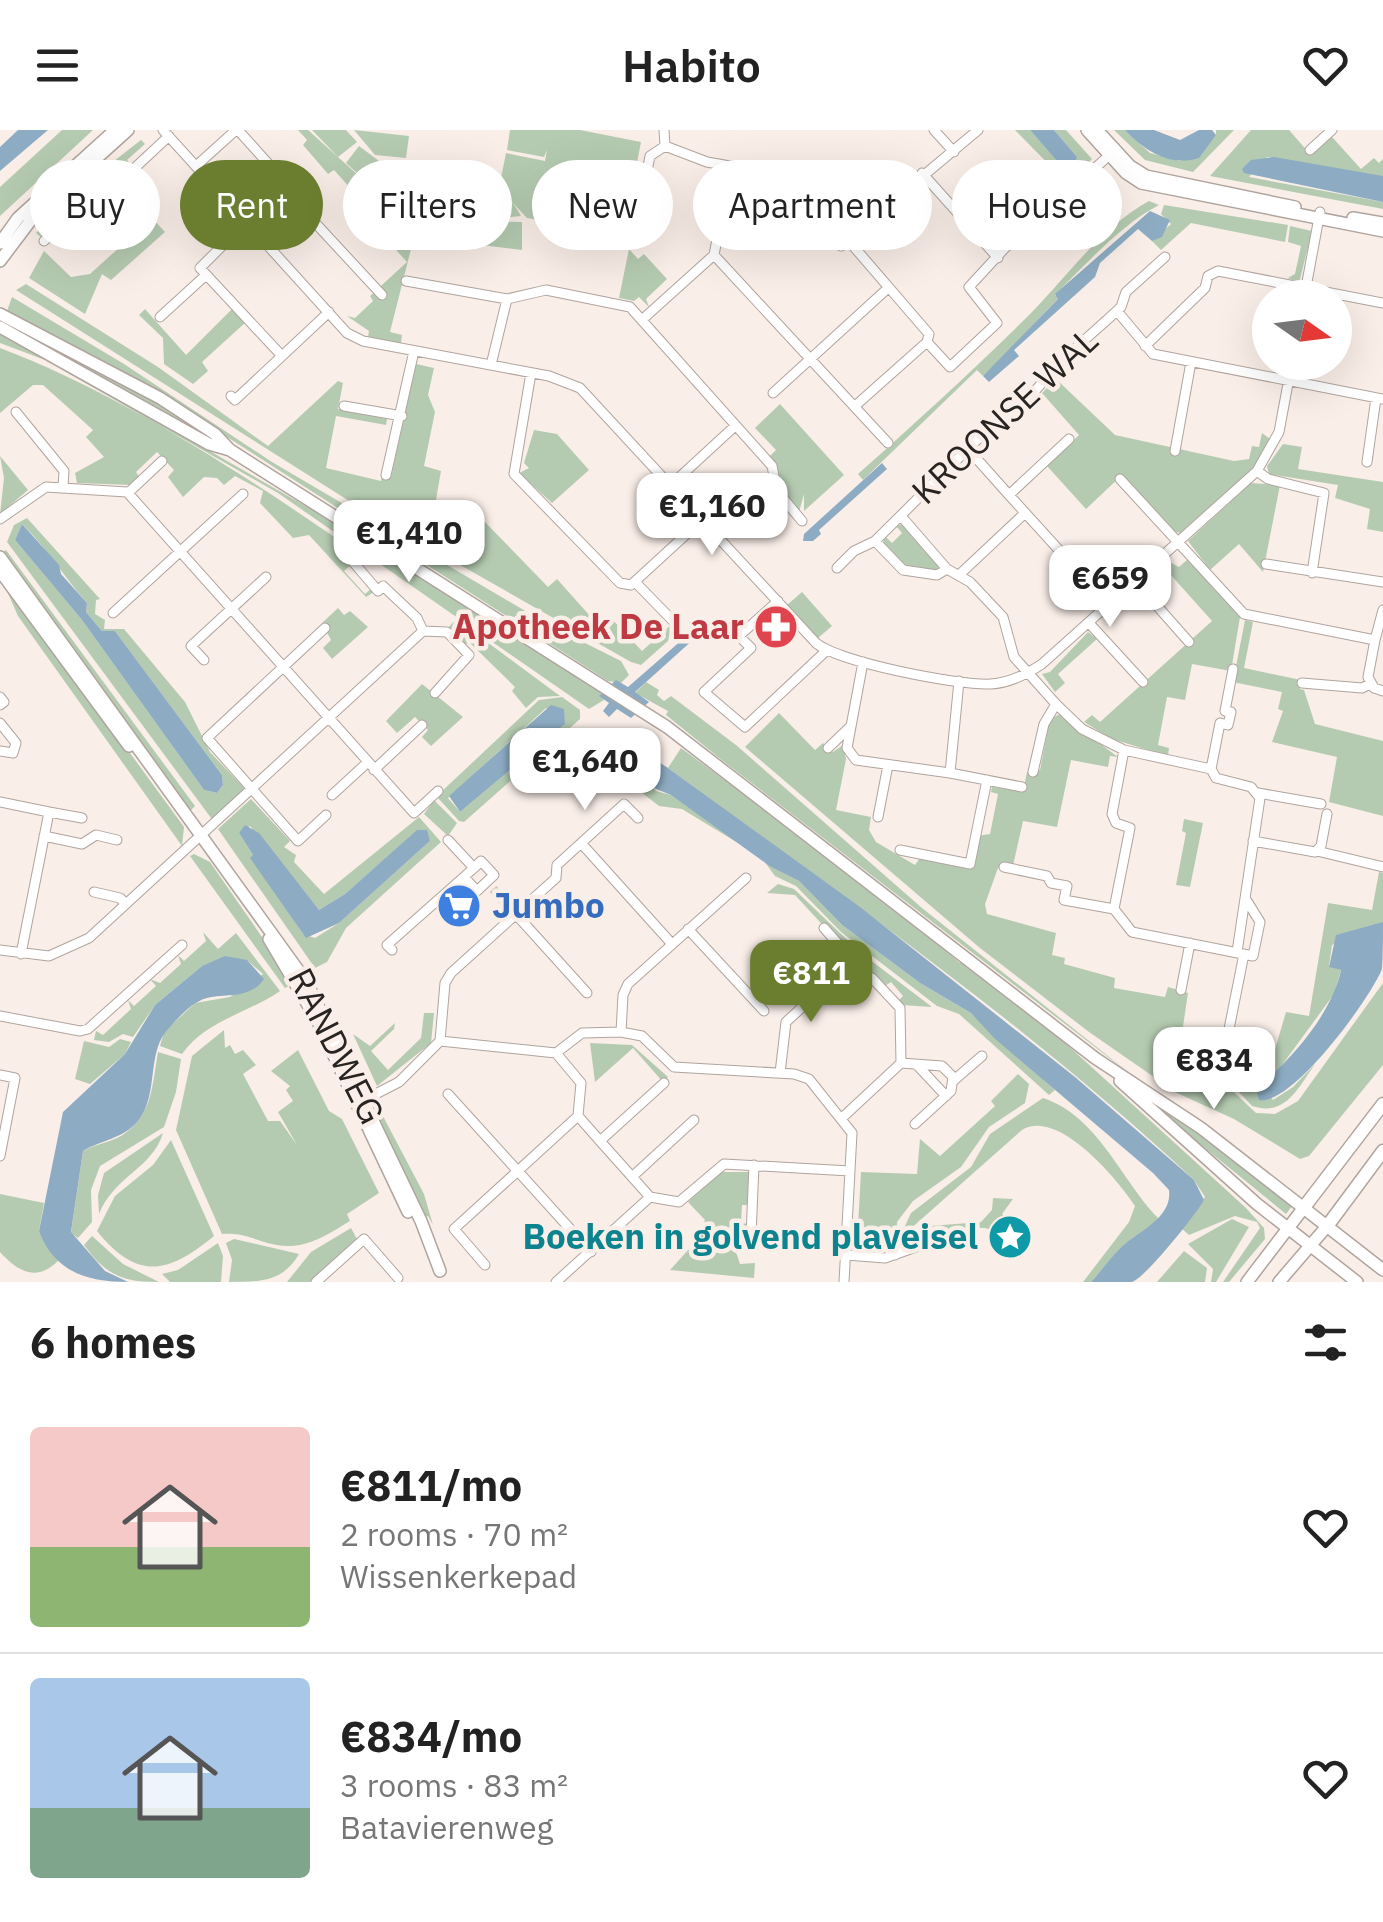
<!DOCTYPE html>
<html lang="en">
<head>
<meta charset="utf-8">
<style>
	body { margin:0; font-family:"IBM Plex Sans",sans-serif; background:#f2f2f2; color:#222; height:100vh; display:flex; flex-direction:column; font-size:38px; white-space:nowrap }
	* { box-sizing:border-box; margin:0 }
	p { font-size:32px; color:#767676 }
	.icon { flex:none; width:55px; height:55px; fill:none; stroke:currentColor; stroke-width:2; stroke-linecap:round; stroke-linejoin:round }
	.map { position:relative; height:1152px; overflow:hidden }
	.details { display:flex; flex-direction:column; background:#fff; flex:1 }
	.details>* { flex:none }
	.top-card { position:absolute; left:30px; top:30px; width:1325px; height:90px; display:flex; gap:20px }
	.needle { width:65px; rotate:104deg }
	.fabs { position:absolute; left:1252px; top:150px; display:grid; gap:20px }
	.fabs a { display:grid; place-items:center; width:100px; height:100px; border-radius:50%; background:#fff; box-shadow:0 10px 40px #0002; font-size:50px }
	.price { position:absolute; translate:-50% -85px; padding:0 22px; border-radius:20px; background:#fff; color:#222; font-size:32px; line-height:65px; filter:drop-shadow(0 2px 5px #0008) }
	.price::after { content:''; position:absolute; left:50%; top:60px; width:30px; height:22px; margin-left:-15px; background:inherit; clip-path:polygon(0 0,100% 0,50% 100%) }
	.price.selected { background:#6b7e2f; color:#fff }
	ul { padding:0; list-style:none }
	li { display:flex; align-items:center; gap:30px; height:250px; padding:0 30px }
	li+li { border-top:2px solid #e0e0e0 }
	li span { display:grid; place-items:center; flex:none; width:280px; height:200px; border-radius:10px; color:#555 }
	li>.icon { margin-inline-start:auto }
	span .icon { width:120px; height:120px; fill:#fffc; stroke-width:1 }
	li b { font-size:42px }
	h2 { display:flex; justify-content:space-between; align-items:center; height:120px; padding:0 30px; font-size:42px }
	.pill { padding:0 35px; border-radius:45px; background:#fff; box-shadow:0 10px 40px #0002; font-size:35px; line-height:90px }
	.pill.selected { background:#6b7e2f; color:#fff }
	header { display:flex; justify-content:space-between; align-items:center; height:130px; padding:0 30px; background:#fff; font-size:45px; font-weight:600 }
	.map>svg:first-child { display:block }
</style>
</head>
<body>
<header><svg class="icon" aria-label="menu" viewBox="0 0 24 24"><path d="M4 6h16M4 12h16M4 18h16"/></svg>Habito<svg class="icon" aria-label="heart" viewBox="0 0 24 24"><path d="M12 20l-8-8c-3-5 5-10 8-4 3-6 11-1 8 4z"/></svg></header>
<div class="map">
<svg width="1383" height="1152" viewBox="0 0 1383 1152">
	<rect width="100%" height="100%" fill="#faeee8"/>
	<path fill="#b5cbb1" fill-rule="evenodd" d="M62 0H93L0 86V57Z
		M298 0H308L369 55 397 87 387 99 334 40 328 44 303 15 307 10Z
		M312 0H346L357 12 338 27Z
		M354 0 409 6 406 28 375 25Z
		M510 0H580L641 12 623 104 527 88 499 58 506 23 545 31 547 20 544 27 507 20Z
		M1015 0H1030L1066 40 1075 35 1077 27 1054 0H1066L1092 29 1067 53Z
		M1114 0H1125L1150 23 1180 31 1216 5V0H1234L1193 42 1145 30Z
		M1251 0H1289L1310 24 1332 7 1361 39 1374 28 1379 33 1383 29V46L1378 47 1267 27 1249 47 1383 72V79L1210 46Z
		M141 10 145 14 127 30 132 36 106 59 101 54 88 66 93 72 84 79 68 73 64 87 42 108 36 103 91 49Z
		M359 16 379 31 432 39 425 59 403 85 346 33Z
		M441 35C470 39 507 58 521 86L429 95 406 90Z
		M836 65 857 69 860 65 873 79 868 84 862 79 851 89 856 95 841 110 837 105 842 100 835 92 829 96Z
		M1149 71 1159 75C1122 94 1086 134 1055 165L1059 168C1032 194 1010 222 983 246L977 240 863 350 858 344C917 291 976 238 1032 182 1068 145 1103 96 1149 71Z
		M1164 75 1288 95 1285 112 1191 93 1161 120 1152 111 1171 94 1161 84Z
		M152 88 165 102 111 150 102 144 85 184 29 148 44 121 71 147 90 144Z
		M484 91 522 92V120L414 107 390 202 402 205 401 213 368 207 369 201 347 186 355 188 373 171 370 166 407 132 386 109 400 92 429 98Z
		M1290 96 1312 101 1299 153 1288 148 1295 144 1301 116 1288 112Z
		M629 119 638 129 644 124 667 149 646 169 649 177 639 167 634 171 619 168Z
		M26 154 158 237 268 316 338 251 343 253 338 279 387 289 386 295 336 286 326 338 381 351 382 346 391 347 416 234 434 238 428 265 435 282 424 336 441 341 434 381 483 390 548 457 557 449 599 496 610 487 642 521 672 494 668 511 641 535 631 532 365 381 16 160Z
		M12 167 124 234 272 332 551 496 621 531 629 545 621 553 608 551 166 268 6 184Z
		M234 177 246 192 202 232 208 241 193 254 164 234 163 208 139 185 145 179 186 225Z
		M4 190 144 263 212 311 2 194Z
		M0 201 365 410 599 560 604 570 589 579 278 363 45 230 0 213Z
		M0 218C125 265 260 355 369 431L360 427 344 441 365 464 371 459 374 462 366 467 309 405 293 408 260 373 263 361 235 346 224 355 217 348 204 347 183 367 168 347 174 340 157 322 136 342 140 348 131 355 77 353 75 343 104 327 86 307 93 300 43 255H33L0 283Z
		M1056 249 1115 305 1234 331 1249 329 1252 316 1259 317 1262 303 1270 309 1252 340 1180 403 1171 401 1121 346 1086 379 1047 336 1079 305 1042 263Z
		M780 274 844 345 804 381V364L799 382 781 359 768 328 776 320 755 298Z
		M534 300 557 304 589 340 552 373 519 343 529 338 524 333Z
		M1283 314 1302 317 1298 339 1383 352V402L1367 399 1370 379 1335 368 1338 355 1269 344 1267 336Z
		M0 326 28 360 0 384 4 348Z
		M1251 353 1280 355 1263 442 1239 414 1210 440 1188 411Z
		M27 388 100 469 96 470 95 484 105 490 104 499H124L185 572 210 622 246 660 214 692 7 412 14 395ZM22 394C48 419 64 447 87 473L86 482 102 501H115L222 645 223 655 217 663 204 660 82 490 15 410Z
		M903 394 940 435 937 441 905 437 883 413 885 406 892 413 902 403 896 396Z
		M6 420 195 676 190 681 1 424Z
		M1188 429 1240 487 1231 541 1192 534 1185 570 1167 567 1158 615 1169 618 1168 626 1112 609 1084 592 1092 585 1100 592 1212 491 1170 444 1151 461 1144 453 1171 433 1179 437Z
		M0 445 184 697 182 716 18 486Z
		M802 462 832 496 818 508 787 475Z
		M338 478 344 485 350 481 368 497 332 529 323 518 331 510 322 493Z
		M456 489 560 566 538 567 526 578 512 561 515 557 469 512 465 515 448 498Z
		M1245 490 1253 492 1244 538 1301 550 1300 559 1304 560 1315 594 1383 611V686L1329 672 1337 627 1272 612 1283 581 1278 579 1282 562 1233 552Z
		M1088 502 1097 509 1058 544 1065 553 1055 562 1042 544 1050 542Z
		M646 552 659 560 657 565 664 571 671 566 736 615 922 778 1138 950 723 631 666 585 668 581 635 563Z
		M422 554 463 587 431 616 422 607 428 600 415 587 397 603 386 591Z
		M562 567 580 580V589L464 692 459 691 438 668 440 663 539 570ZM546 578 565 594 460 682 448 668Z
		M779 583 815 620 823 613 833 622 843 615 846 629 836 680 871 687 869 700 876 712 915 735 921 726 971 737 977 706 990 704 998 664 991 662 992 657 1023 661 1027 642 1040 640 1050 589 1060 584 1118 627 1110 626 1108 637 1071 630 1057 697 1023 691 1012 740 998 738 985 774 987 784 1056 803 1052 825 1065 828 1064 834 1115 848 1114 858 1165 867 1168 857 1188 863 1177 936 1220 949 1256 983 1275 984 1298 971 1383 853V935L1309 1026 1300 1029 1234 989 1177 963 1089 902 980 818 745 617Z
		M591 598 619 606 611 603 656 661 671 665 763 727 771 737 799 751 842 795 920 853 971 883 1055 960 1049 965 959 884 937 876 841 802 796 756 775 746 761 727 682 679 659 676 592 624 584 612Z
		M681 618 871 757 960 833 963 829 1039 889 1246 1078 1264 1098 1265 1109 1229 1152H1223L1260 1098 1257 1092 1235 1086 1189 1105 1181 1098 1205 1067 1194 1050C1032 898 847 769 668 638Z
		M251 669 290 711 284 717 296 725 294 732 324 764 419 687 441 712 346 798 327 832 315 838 218 699ZM250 696 319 780 345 764 417 701 425 702 430 711 339 793 315 808 303 804 239 703Z
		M434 670 457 693 448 706 424 684Z
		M1184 689 1203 693 1190 757 1176 755 1186 703 1182 701Z
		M194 724 210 732 294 853 285 858 190 726Z
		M1379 742 1383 743V792L1332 815 1329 836 1341 840 1334 864 1274 946 1260 955 1273 970 1293 957 1315 934C1298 958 1286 987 1252 976L1223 945 1228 918 1273 926 1286 882 1309 886 1328 773 1372 780Z
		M778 754 794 759 862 824 849 832 850 817 831 804 795 765 767 763Z
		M203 802 218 819 236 803 280 861C247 884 206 890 182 924L160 916 164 902 195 873 230 867 263 844 248 831 202 836 155 875 133 907 123 904 109 912 94 910 96 901 103 905 131 879 128 870 134 876 156 856 150 849 160 853 181 834 178 825 184 831 206 811Z
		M865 826 932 877 901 875 898 871 903 866 891 852 885 856 872 845V837L854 836Z
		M424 883H434L431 913 377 956 353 904 370 916 395 893 394 899 371 921 388 940 421 908Z
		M224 900 225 918 230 915 235 924 243 920 256 935 243 944 268 991H280L297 1015 278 982 293 971 286 960 290 956 271 941 298 920 329 981 342 989 379 1063 347 1084 350 1091C319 1110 298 1124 261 1111 246 1106 238 1103 222 1104L176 1000 192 926Z
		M120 909 131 912 125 924 90 954 75 949 84 911 109 917Z
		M590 913 632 915 668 947 663 952 633 918 595 952Z
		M158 922 181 929 176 962 164 997 100 1036 91 1060 92 1092 78 1108 71 1103 83 1021C95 1014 109 1013 121 1006 153 986 152 955 158 922Z
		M1018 944 1029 954 1025 973 989 997 961 1037 913 1071 897 1092 896 1110 888 1118H861L857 1115 861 1042 917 1044 920 1009 940 1026 995 976 991 971Z
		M1043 968C1098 986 1121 1050 1158 1088L1155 1092 1131 1109 1091 1152H1083L1129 1092 1135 1076C1117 1048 1057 978 1022 1000L899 1109 911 1083 971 1037 990 1004Z
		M375 971 424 1064 433 1095 428 1086 423 1088 374 983Z
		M1169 981 1292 1076 1286 1084 1168 988Z
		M163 1003C152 1039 115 1045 99 1084L98 1065 104 1043Z
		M171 1010 214 1106C169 1143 138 1152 97 1101L115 1066 153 1035Z
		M721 1042H750V1075H742L741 1093 749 1094 748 1099 739 1102 733 1113 740 1134 755 1133 754 1148 670 1140 699 1108 705 1090 688 1072Z
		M0 1064 44 1073 39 1101 58 1131C37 1152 18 1142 0 1122Z
		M993 1068 1013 1069 1002 1084 1008 1093 1003 1104C971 1086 938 1112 911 1112L930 1096 981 1092 992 1080Z
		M1232 1089 1249 1097 1216 1152H1211L1213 1139 1188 1114Z
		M351 1098 357 1109 310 1152H287L311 1122Z
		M92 1106 123 1134 159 1152C122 1152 106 1145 84 1115Z
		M234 1109 299 1124C283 1152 260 1152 229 1152L232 1130 226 1113Z
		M218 1113 223 1126 221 1152H170L162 1144 178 1140Z
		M1184 1121 1207 1138 1205 1152H1157Z"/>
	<path fill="#8dacc3" d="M18 0H48L0 41V17Z
		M1030 0H1054L1077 27 1075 35 1066 41Z
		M1125 0H1154L1180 10 1199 0H1212L1216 5 1199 28C1169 37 1145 21 1125 0Z
		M1274 27 1383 46V72L1244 43 1242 39 1251 30Z
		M1150 81 1170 90 1162 107 1152 111 1138 99 1100 133 1095 147 1014 220 1019 226 989 252 983 246 1058 169 1055 164Z
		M882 333 887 339 819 400 821 404 813 411H803L804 404Z
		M22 394 59 435 61 444 87 473 86 482 102 501H115L222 645 223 655 217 663 204 660 82 490 15 410Z
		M699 495 695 508 635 562 649 572 631 588 617 579 609 587 603 581 609 573 599 566 616 550 628 557Z
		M551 575 564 579 565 594 460 682 449 666Z
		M601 603 619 606 668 638 860 777 1075 947 1194 1050 1204 1070C1195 1086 1145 1148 1132 1152 1121 1152 1103 1152 1091 1152 1104 1138 1116 1120 1131 1109 1147 1097 1172 1084 1169 1060L1153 1043 994 908 971 883 920 853 842 795 799 751 771 737 671 665C648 656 602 637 593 612Z
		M245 695 259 703 319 780 345 764 417 700H427L430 711 339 793 306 808 250 728 253 725 239 703Z
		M1383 792C1383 806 1383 826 1382 839 1370 869 1292 976 1259 970L1256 959C1290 931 1332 884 1341 840L1329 837 1336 805Z
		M225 826 247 830 264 849C249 870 228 863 207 868 192 872 180 886 170 897 145 921 160 964 138 991 123 1009 101 1010 83 1021L71 1102 105 1141 128 1152C88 1152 54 1142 39 1101L63 982 125 924 155 875 202 836Z"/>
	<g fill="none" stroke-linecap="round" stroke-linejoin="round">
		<path stroke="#d0c6c0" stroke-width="9" stroke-dasharray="9 4.5" stroke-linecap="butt" d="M493 759 504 771"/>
		<defs>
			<path id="street" d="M163 0 347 203 363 211 549 246 580 258 816 513C838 532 960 556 991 554 1009 553 1027 544 1042 534L1257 341 1279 302 1292 232
				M238 0 273 39 269 43 382 165
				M664 0 665 16
				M934 0 954 22
				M665 16 707 32 833 54 825 99 841 116 881 81
				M1310 20 1332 0
				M196 36 236 0
				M731 36 714 125 888 313
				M922 43 998 128
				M833 54 860 59 881 81 978 0
				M246 92 200 138 282 226
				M848 110 929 204 927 212 855 276
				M44 111 77 81 82 87 169 6
				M633 113 650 26 665 16
				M406 151 507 169 546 160 630 177 772 336 777 361 802 391
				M1304 168 1320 82
				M1117 181 1153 224 1383 269
				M160 187 206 145
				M644 188 714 125
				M927 212 950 237 997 193 969 157 1004 119 1113 22
				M1145 216 1205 158 1208 146 1218 141 1383 173
				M491 235 507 169
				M531 243 514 344 620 453 631 455 703 389
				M773 263 887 159
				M231 266 235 270 329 182
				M344 276 402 286
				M16 282 64 341 63 357
				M968 319 1009 365 1069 309
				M1175 321 1191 232
				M1367 332 1376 268
				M1257 341 1268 349 1324 363 1312 443
				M386 345 414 221
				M1120 349 1244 484 1375 510
				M672 354 735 296
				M128 363 162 331
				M1009 365 1109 475
				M901 386 947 439 970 452 1003 487 1014 527 1056 574 1082 599 1124 620
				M0 389 46 357 127 362 414 683 438 661
				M875 411 903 440 937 445 947 439
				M1266 434 1383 452
				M837 438 854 421 875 411 998 289C1023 279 1033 262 1051 243 1072 219 1098 199 1121 177L1126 162 1165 127
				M959 445 1025 383
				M1135 451 1189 512
				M635 452 676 494
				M778 471 739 506 751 518 704 562 745 597 826 521
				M113 483 243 364
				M1089 493 1143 552
				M325 498 207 608 298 711 326 685
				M423 501 447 502 469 525 435 563
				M1375 510 1368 547 1374 558 1383 561
				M1375 510 1383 480
				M204 530 191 516 266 447
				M863 532 847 618 856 630 950 643 959 551
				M1233 539 1225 581 1231 582 1228 595 1220 593 1211 639 1124 620 1112 684 1116 693 1130 698 1114 779 1132 802 1253 826 1260 792 1247 771
				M1302 553 1362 558 1370 554
				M0 567 4 572 0 575
				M0 593 16 613 13 623 0 621
				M828 618 850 597
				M1211 639 1216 648 1251 657 1260 668 1237 822
				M374 640 422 595
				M1033 642 1044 594 1056 574
				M950 643 1022 657
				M1258 663 1321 674
				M332 665 368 632
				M0 672 49 682 21 824
				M49 682 82 688
				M878 687 888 635
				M44 706 82 714 96 705 117 710
				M1253 711 1315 722 1321 716 1327 684
				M581 713 672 814
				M900 720 970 734 987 650
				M1317 721 1383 737
				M1004 737 1047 746 1051 753 1067 756 1064 770 1114 779
				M464 747 477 761 494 745 481 731 474 738
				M94 762 120 768 126 774
				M504 771 587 863
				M688 799 764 881
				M0 820 49 826 89 808 423 501 417 488 383 456 378 461 354 433
				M392 820 387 815 474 738 448 710
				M837 845 872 848 900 878 901 933
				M1181 860 1190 813
				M0 886 80 901 88 899 182 815
				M621 902 623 865 628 854 746 748
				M440 911 556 923 582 903 621 902 642 906 674 937 794 944 809 949 852 1003 844 1152
				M440 911 445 853 451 843 556 748 557 735 624 674 638 688
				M556 923 581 953 578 986 600 1011
				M901 933 942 936 953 947 951 961 915 994
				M1222 934 1244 824
				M917 935 946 966
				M780 943 786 892 837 845 839 815 824 798
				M0 945 15 948 0 1026
				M953 951 982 926
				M664 953 600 1011 650 1067 679 1072 724 1034 850 1041
				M448 964 591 1122
				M360 972 399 952 440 911
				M843 987 901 933
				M633 1046 694 990
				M746 1115 751 1106 754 1035
				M846 1125 885 1128 916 1117
				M895 1125 908 1107
				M485 1135 454 1099 578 986
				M316 1152 364 1109 398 1148
				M556 1152 650 1067"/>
			<path id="secondary" d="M1087 0 1126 43 1141 53 1383 101
				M1097 0 1130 36 1146 46 1295 77
				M1353 88 1383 93
				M0 113 18 88 115 0
				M0 131 37 82 128 0
				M0 184 160 268 215 304 230 320
				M0 197 209 314 230 320 667 597 1095 928 1201 998 1383 1140
				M0 427 306 851 421 1091 440 1141
				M0 441 129 616
				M269 809 318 892 408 1082
				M1120 951 1257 1074 1357 1152
				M1247 1152 1305 1076
				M1279 1152 1328 1095"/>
			<path id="primary" d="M1305 1076 1383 974
				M1328 1095 1383 1021"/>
		</defs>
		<use href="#street" stroke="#b0a49e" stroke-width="11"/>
		<use href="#secondary" stroke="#b0a49e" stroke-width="14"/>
		<use href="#primary" stroke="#b0a49e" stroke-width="15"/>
		<use href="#street" stroke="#fff" stroke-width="9"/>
		<use href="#secondary" stroke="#fff" stroke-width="11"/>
		<use href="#primary" stroke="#fff" stroke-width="12"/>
	</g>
	<defs>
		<symbol id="pharmacy-disc" viewBox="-11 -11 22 22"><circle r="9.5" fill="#e0444e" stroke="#faeee8"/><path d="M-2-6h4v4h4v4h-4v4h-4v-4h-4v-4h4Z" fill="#fff"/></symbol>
		<symbol id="supermarket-disc" viewBox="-11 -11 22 22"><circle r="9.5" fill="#3f7fe0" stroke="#faeee8"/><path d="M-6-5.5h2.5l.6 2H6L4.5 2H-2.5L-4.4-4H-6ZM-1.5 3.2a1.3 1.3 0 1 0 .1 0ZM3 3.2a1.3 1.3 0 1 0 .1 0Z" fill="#fff"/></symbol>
		<symbol id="sight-disc" viewBox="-11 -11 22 22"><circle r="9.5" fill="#0f9aa8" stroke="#faeee8"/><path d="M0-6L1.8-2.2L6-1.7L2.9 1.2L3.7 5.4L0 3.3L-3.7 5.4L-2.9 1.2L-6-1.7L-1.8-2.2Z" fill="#fff"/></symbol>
	</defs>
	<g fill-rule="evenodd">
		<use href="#pharmacy-disc" x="751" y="472" width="50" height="50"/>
		<use href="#supermarket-disc" x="434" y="751" width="50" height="50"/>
		<use href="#sight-disc" x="985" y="1082" width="50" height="50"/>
	</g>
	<g text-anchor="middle" stroke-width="9" stroke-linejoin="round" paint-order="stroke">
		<g font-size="35" fill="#282422" stroke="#faeee8">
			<text transform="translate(1005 286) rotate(-43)" y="12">KROONSE WAL</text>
			<text transform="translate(336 916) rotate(63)" y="12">RANDWEG</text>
		</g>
		<g font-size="35" font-weight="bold" fill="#be3a42" stroke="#faeee8" text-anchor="end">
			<text x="744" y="509">Apotheek De Laar</text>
		</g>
		<g font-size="35" font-weight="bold" fill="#366cbe" stroke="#faeee8" text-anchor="start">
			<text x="492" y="788">Jumbo</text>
		</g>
		<g font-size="35" font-weight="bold" fill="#0d838f" stroke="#faeee8" text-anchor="end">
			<text x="978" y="1119">Boeken in golvend plaveisel</text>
		</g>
	</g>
</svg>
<div class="fabs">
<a><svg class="needle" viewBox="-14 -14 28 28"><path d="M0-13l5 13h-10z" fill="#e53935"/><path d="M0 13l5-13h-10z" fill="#767676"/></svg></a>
</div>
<b class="price" style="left:712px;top:428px">€1,160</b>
<b class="price" style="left:409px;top:455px">€1,410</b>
<b class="price" style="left:1110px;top:500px">€659</b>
<b class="price" style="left:585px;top:683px">€1,640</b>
<b class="price selected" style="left:811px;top:895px">€811</b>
<b class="price" style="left:1214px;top:982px">€834</b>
<div class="top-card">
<a class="pill">Buy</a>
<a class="pill selected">Rent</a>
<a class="pill">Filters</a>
<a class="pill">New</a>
<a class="pill">Apartment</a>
<a class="pill">House</a>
</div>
</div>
<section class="details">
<h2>6 homes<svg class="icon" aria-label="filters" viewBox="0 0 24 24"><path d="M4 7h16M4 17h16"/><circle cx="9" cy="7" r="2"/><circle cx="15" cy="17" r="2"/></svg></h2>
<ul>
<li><span style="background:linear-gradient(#f6c9c9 60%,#8fb573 0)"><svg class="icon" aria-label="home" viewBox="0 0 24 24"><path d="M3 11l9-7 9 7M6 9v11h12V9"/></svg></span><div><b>€811/mo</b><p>2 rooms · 70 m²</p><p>Wissenkerkepad</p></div><svg class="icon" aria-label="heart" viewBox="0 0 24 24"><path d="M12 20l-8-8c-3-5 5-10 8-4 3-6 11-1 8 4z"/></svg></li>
<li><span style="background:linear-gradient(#a9c7e8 65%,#7fa58c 0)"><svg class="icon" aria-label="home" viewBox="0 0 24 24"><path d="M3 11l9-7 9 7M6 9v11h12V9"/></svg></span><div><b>€834/mo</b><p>3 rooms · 83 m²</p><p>Batavierenweg</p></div><svg class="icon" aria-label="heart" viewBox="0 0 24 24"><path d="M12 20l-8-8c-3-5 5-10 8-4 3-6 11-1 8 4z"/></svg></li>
</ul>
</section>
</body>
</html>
